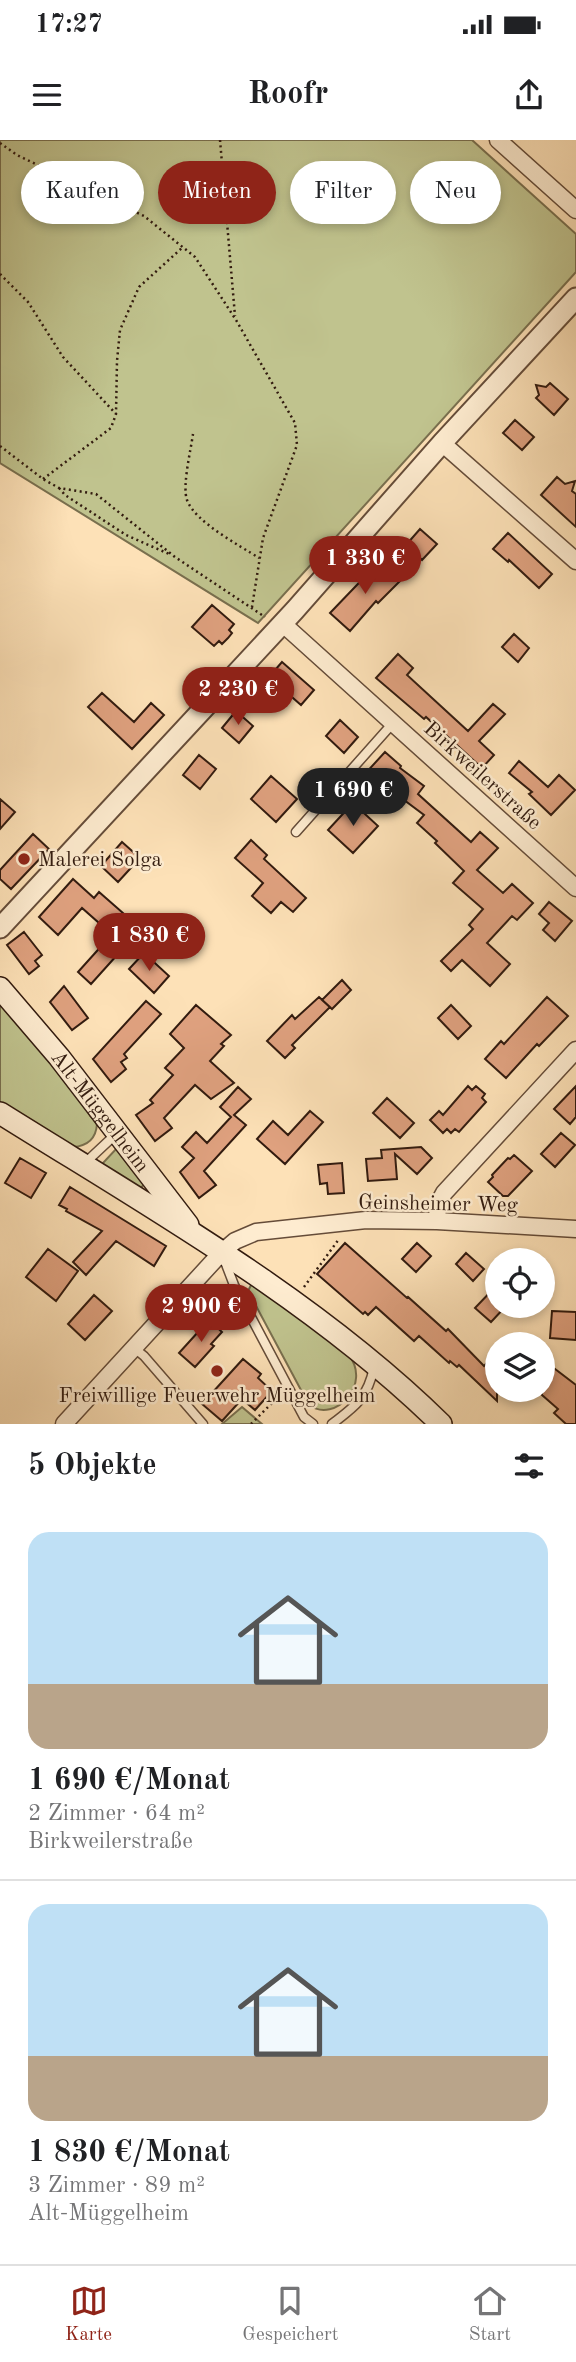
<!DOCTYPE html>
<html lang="de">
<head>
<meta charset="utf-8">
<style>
	body { margin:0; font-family:"Old Standard TT",serif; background:#f6f6f6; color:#202124; height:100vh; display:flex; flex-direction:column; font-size:26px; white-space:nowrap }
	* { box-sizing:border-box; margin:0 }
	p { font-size:23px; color:#757577 }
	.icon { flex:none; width:38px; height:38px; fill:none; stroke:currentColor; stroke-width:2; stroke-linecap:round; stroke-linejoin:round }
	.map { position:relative; height:1284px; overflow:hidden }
	.details { display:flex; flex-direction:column; background:#fff; flex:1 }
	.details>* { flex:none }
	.top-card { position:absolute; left:21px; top:21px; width:536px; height:63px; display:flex; gap:14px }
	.buttons { position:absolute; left:485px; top:1108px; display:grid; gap:14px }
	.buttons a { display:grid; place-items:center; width:70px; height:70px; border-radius:50%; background:#fff; box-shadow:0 4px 10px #0003; font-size:35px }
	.price { position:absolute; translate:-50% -60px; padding:0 16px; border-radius:24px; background:#8f2418; color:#fff; font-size:23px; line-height:46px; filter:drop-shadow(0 2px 4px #0008) }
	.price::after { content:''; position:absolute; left:50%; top:42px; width:21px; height:16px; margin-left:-10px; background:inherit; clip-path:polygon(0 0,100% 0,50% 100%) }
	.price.on { background:#222; color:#fff }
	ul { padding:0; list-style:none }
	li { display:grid; align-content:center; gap:14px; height:371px; padding:0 28px }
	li+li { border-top:2px solid #e0e0e0 }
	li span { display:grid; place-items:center; height:217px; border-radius:21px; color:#555 }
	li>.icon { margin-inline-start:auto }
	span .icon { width:126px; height:126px; fill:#fffc; stroke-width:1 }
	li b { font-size:30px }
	h2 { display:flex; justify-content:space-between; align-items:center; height:84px; padding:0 28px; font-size:30px }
	.chip { padding:0 24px; border-radius:32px; background:#fff; box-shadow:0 4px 10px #0003; font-size:24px; line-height:63px }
	.chip.on { background:#8f2418; color:#fff }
	.status { display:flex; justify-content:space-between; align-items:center; height:49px; padding:0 35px; background:#fff; direction:ltr }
	.status svg { height:19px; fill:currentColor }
	header { display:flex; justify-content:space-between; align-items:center; height:91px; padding:0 28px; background:#fff; font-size:32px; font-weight:700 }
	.tabs { display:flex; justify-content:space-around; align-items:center; height:98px; border-top:2px solid #e0e0e0; background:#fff; font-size:19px; color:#757577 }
	.tabs a { display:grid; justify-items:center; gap:4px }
	.tabs .on { color:#8f2418 }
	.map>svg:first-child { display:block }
</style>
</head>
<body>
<div class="status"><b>17:27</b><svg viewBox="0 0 49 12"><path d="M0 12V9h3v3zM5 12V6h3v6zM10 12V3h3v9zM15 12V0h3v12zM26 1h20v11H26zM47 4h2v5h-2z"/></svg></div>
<header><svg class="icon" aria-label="menu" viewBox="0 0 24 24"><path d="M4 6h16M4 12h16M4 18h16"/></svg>Roofr<svg class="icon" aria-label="share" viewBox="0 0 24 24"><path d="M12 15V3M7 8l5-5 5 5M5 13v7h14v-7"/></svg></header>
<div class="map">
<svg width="576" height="1284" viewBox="0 0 576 1284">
	<rect width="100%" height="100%" fill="#fde1b7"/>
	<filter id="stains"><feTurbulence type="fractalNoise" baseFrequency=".00286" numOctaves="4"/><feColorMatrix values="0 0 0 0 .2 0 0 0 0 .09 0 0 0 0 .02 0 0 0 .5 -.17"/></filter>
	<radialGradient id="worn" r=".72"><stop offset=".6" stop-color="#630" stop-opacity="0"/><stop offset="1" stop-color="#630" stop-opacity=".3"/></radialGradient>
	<path fill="#c0c38e" stroke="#796f4e" stroke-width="2" d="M0 0H472L576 94V132L258 483 0 323Z
		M0 853 97 984C96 999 87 1006 73 1007L0 966Z
		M117 1008 144 1044 140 1049 102 1024Z
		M254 1144 348 1214C373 1244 335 1284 309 1265L248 1151 251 1145Z
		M242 1267 262 1284H222Z"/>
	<path fill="#dfa17f" stroke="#321b0f" stroke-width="2" d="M550 243 568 259 554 275 536 258 539 255 536 245 546 247Z
		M515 280 534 297 522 310 503 293Z
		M557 337 565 344 575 341 572 351 576 354V387L541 355Z
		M420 389 437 404 422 420 406 405Z
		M508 393 552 434 539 448 509 420 508 422 493 409Z
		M379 422 400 441 378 463 376 461 350 491 330 473Z
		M212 465 234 484 229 490 232 493 228 498 222 504 219 501 214 506 192 487Z
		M514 494 529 508 518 522 502 507Z
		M398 514 413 528 407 535 468 591 493 564 505 574 479 601 494 615 482 628 426 577 424 579 376 538Z
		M282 522 314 550 301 565 269 537Z
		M102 553 134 582 151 563 164 575 132 609 88 567Z
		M236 571 253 586 239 603 222 588Z
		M340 580 358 597 344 613 326 596Z
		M385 612 401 626 400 628 424 646 418 654 471 702 480 692 498 708 477 730 503 753 512 744 533 763 517 780 512 776 487 803 510 824 490 846 462 820 451 831 441 821 473 789 469 785 483 769 453 743 464 731 435 703 437 701 417 683 424 675 384 645 379 650 363 636Z
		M199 615 216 629 200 649 183 635Z
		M519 621 548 647 559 635 575 650 551 675 529 654 532 652 509 633Z
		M271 636 297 659 276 682 251 659Z
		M0 659 15 672 0 689Z
		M353 663 378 686 353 713 328 690Z
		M33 694 49 709 11 749 0 739V730Z
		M251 700 267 715 264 719 306 758 293 772 281 762 271 773 252 756 263 743 235 718Z
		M122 702 140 718 118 742 101 726Z
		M73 739 94 758 99 752 123 773 107 790 82 768 58 795 39 777Z
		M549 762 572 781 555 801 543 790 549 783 539 774Z
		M24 792 42 815 35 821 39 826 29 834 7 805Z
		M105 802 118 814 91 844 78 832Z
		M144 813 169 836 154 853 129 829Z
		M342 840 351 850 332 869 322 860Z
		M64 846 88 878 72 890 50 862Z
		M319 857 330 867 292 905 295 908 285 918 267 901 292 875 295 879Z
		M547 857 568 876 539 906 537 904 506 938 485 919 501 901 504 904Z
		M146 861 161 874 124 914 127 918 121 922 126 929 111 942 93 919Z
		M196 865 231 895 221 904 224 906 210 921 234 943 211 959 195 945 164 978 172 988 155 1001 136 975 153 963 150 960 173 935 165 928 184 908 170 894Z
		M451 865 471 886 458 899 438 878Z
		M468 946 472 950 476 946 485 954 482 958 486 962 459 992 455 989 451 993 447 989 443 993 430 980 439 971 443 975Z
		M576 946V977L570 984 554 969Z
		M238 947 251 959 234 975 246 985 204 1031 216 1045 199 1058 180 1032 194 1018 182 1007 196 992 207 1003 231 977 220 967Z
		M387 958 414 983 400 998 373 973Z
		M310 971 323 982 285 1024 257 999 273 981 288 995Z
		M561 993 575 1005 555 1027 541 1014Z
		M421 1007 432 1018 417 1034 395 1014 397 1039 368 1041 366 1019 382 1018 381 1010Z
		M514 1015 532 1031 508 1056H503L488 1042 493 1037 492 1035 508 1018 510 1019Z
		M20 1018 46 1033 31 1058 5 1043Z
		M342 1023 344 1053 328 1054 327 1043 320 1044 318 1025Z
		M70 1047 166 1106 154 1126 116 1101 86 1135 73 1122 102 1091 66 1071 67 1069 59 1065Z
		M345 1103 407 1158 408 1157 446 1191 448 1189 484 1226 497 1212V1261L459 1225 457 1227 450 1221 449 1223 419 1196 414 1201 376 1167 368 1175 365 1172 363 1174 317 1134Z
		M417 1103 431 1116 416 1132 402 1119Z
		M48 1109 78 1131 56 1161 26 1137Z
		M466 1113 484 1129 473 1141 456 1124Z
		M497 1145V1166H506L491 1182 475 1168Z
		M94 1155 112 1171 85 1200 68 1184Z
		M552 1171 576 1172V1200L550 1198Z
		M209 1180 222 1192 211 1204 214 1206 195 1227 179 1213Z
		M243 1219 261 1234 258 1238 272 1251 255 1270 242 1259 222 1281 202 1264Z
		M542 1219 576 1245V1284H566L554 1273 558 1269 542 1255Z"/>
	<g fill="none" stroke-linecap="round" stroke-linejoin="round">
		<defs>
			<path id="service" d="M296 692 393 583
				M85 1023 116 994
				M224 1119 234 1145 304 1277 313 1284
				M134 1208 144 1216 203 1284
				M332 1284C356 1266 368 1257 374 1227"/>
			<path id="minor" d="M498 0 576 70
				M442 303 576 421
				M282 483 576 748
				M437 1081 438 1064 444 1053 576 910
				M64 1284 221 1113 235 1101 256 1092 366 1080 437 1081 576 1089"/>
			<path id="tertiary" d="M0 788 295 470 442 303 576 158"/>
			<g id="secondary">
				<path id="s1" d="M0 848 59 917 188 1085"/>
				<path d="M0 973C150 1067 314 1159 441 1284"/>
			</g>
		</defs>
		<use href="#service" stroke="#654c39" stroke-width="11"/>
		<use href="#minor" stroke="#654c39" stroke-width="19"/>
		<use href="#tertiary" stroke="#654c39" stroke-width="23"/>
		<use href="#secondary" stroke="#321b0f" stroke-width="24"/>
		<path stroke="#321b0f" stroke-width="2.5" stroke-dasharray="2 3.5" stroke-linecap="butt" d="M220 0 235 176
			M0 3 17 15 144 76 195 117 236 180 295 283 297 305 263 398 252 467
			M0 134 28 162 63 217 116 274
			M193 294C191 309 182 346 187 360 195 382 239 405 259 418
			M0 306 43 339 59 348 96 354 175 417 265 477
			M43 339 111 288 116 274 117 221 120 190 139 147 183 107
			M59 348 65 355 126 395 169 414
			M304 1147 339 1099
			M251 1284 279 1256"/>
		<use href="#service" stroke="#feecd0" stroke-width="8"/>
		<use href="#minor" stroke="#feecd0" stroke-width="16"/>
		<use href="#tertiary" stroke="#feecd0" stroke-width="19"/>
		<use href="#secondary" stroke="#feecd0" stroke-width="21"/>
	</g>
	<g fill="#8f2418" stroke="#feecd0" stroke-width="2.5">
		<circle cx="24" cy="719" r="7"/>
		<circle cx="217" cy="1231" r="7"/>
	</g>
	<g text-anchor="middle" stroke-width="5" stroke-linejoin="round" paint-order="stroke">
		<g font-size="21" fill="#321b0f" stroke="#feecd0">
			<text transform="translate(483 635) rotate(42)" y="7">Birkweilerstraße</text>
			<text dy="7" stroke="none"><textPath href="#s1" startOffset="159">Alt-Müggelheim</textPath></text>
			<text transform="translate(438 1063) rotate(1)" y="7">Geinsheimer Weg</text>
		</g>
		<g font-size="21" fill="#321b0f" stroke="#feecd0" text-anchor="start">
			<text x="38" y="726">Malerei Solga</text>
			<text x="217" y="1262" text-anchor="middle">Freiwillige Feuerwehr Müggelheim</text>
		</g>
	</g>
	<rect width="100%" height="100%" filter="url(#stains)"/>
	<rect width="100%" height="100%" fill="url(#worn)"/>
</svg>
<div class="buttons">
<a><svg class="icon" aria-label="locate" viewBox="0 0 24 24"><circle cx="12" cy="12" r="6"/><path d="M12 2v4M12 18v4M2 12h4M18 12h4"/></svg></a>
<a><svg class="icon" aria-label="layers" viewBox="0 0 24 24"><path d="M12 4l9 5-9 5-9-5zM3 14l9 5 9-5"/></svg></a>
</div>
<b class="price" style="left:365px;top:456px">1 330 €</b>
<b class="price" style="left:238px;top:587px">2 230 €</b>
<b class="price on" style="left:353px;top:688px">1 690 €</b>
<b class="price" style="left:149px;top:833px">1 830 €</b>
<b class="price" style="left:201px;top:1204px">2 900 €</b>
<div class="top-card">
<a class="chip">Kaufen</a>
<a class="chip on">Mieten</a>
<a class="chip">Filter</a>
<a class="chip">Neu</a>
</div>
</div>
<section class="details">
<h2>5 Objekte<svg class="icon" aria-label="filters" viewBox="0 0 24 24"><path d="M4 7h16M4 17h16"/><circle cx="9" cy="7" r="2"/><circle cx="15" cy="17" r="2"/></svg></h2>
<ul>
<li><span style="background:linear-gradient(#bfe0f5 70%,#b9a48a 0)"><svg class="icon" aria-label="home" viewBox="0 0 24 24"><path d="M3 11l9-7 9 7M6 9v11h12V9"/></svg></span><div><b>1 690 €/Monat</b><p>2 Zimmer · 64 m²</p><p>Birkweilerstraße</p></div></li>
<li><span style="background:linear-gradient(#bfe0f5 70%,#b9a48a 0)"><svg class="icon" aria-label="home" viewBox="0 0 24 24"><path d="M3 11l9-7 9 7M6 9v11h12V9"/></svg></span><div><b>1 830 €/Monat</b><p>3 Zimmer · 89 m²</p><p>Alt-Müggelheim</p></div></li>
</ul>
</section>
<nav class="tabs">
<a class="on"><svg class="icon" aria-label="map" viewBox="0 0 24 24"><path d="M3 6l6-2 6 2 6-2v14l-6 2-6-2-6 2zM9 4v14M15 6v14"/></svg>Karte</a>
<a><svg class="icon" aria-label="saved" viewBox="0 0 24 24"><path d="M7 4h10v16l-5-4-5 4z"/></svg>Gespeichert</a>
<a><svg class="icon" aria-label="home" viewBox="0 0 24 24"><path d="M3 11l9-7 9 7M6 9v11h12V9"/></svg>Start</a>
</nav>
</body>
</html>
